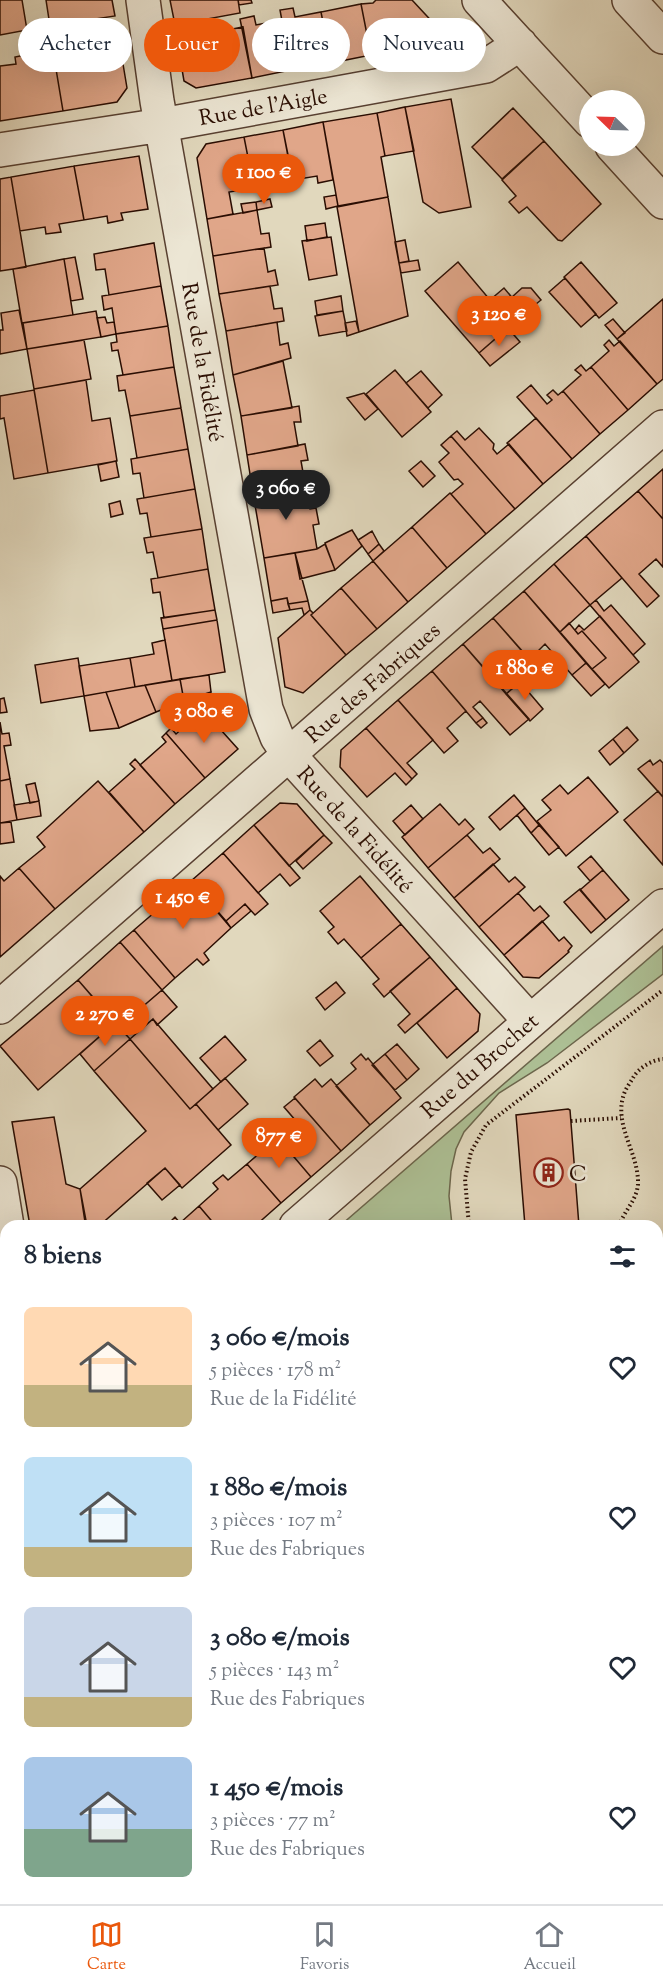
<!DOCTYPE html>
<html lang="fr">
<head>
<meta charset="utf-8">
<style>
	body { margin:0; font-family:"Sorts Mill Goudy",serif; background:#f2f2f3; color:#1f2937; height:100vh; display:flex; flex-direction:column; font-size:22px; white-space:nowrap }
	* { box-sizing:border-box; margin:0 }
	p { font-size:20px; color:#747a83 }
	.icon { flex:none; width:33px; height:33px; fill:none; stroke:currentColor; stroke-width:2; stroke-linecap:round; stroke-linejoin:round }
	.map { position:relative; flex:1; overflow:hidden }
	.sheet { position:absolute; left:0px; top:1220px; width:663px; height:686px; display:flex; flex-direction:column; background:#fff; border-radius:18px 18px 0 0; box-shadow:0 6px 24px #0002 }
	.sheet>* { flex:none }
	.hud { position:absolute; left:18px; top:18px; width:627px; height:54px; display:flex; gap:12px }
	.needle { width:39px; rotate:293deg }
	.buttons { position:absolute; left:579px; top:90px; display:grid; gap:12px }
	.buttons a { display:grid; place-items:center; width:66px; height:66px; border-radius:50%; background:#fff; box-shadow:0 6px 24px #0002; font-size:30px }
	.price { position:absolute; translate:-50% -51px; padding:0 14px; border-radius:21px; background:#ea580c; color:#fff; font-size:20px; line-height:39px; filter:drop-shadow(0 2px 3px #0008) }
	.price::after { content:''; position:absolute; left:50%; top:36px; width:18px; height:14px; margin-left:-9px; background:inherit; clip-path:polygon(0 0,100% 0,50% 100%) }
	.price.active { background:#222; color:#fff }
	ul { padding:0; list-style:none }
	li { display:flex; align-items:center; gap:18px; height:150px; padding:0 24px }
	li span { display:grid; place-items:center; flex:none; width:168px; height:120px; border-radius:9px; color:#555 }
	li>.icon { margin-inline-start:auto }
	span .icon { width:72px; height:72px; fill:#fffc; stroke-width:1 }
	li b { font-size:26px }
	h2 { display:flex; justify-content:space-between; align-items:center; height:72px; padding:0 24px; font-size:26px }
	.chip { padding:0 21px; border-radius:27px; background:#fff; box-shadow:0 6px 24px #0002; font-size:21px; line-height:54px }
	.chip.active { background:#ea580c; color:#fff }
	.dock { display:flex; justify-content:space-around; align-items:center; height:84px; border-top:2px solid #e0e1e3; background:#fff; font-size:16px; color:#747a83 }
	.dock a { display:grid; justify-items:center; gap:3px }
	.dock .active { color:#ea580c }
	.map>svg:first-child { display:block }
</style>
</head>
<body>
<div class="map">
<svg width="663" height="1904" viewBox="0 0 663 1904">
	<rect width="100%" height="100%" fill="#e1d8bd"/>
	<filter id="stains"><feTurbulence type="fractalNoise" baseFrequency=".00333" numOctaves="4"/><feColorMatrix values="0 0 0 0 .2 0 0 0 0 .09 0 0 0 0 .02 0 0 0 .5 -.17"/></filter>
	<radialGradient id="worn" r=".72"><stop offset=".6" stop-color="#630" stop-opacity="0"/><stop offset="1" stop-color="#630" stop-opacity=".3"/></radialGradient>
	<path fill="#adc095" stroke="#6c664c" stroke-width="1.5" d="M663 946V974L547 1063 499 1093 464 1132 456 1149 451 1171 449 1196 452 1225H341Z
		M663 1394V1464L657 1469V1395Z
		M657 1558H663V1716H657Z
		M241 1899H345V1904L156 1903 241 1901Z"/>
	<path fill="#e0a689" stroke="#2a0d02" stroke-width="1.5" d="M0 0H22L27 30 0 35Z
		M46 0H112L115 16 50 26Z
		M170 0H238L240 13 175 25Z
		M238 0H251L252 3 239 5Z
		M376 0H412L438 28 433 44 371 55 361 4 373 3Z
		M361 4 371 55 331 63 321 12Z
		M293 8 295 17 321 12 331 63 291 70 280 10Z
		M254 16 256 25 282 20 291 70 252 78 240 19Z
		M79 22 82 39 53 44 50 26Z
		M243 27 252 78 196 88 184 81 177 40Z
		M91 43 92 51 120 46 127 88 117 102 63 111 54 57 78 53 77 46Z
		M30 54 31 61 54 57 63 111 0 121V66L16 64 15 57Z
		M451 99 471 207 439 213 423 202 405 107Z
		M405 107 414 151 385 156 377 113Z
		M513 108 544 141 502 179 472 147Z
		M377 113 385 156 381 157 388 197 338 206 323 122Z
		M323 122 333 180 318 183 317 176 293 180 283 130Z
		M283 130 294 188 280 190 279 183 254 188 244 137Z
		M244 137 254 188 229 192 233 214 207 219 197 158 206 144Z
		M544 141 601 204 562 241 558 240 527 207 519 213 509 202 516 196 502 180Z
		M139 156 148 209 121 213 123 220 108 223 107 216 84 220 74 166Z
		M74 166 84 220 59 224 61 232 46 234 45 227 20 231 11 177Z
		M11 177 26 267 0 271V179Z
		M336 195 338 206 326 209 324 197Z
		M388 197 408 316 359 332 337 207Z
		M270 199 272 207 257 210 256 202Z
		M256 202 257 210 243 213 241 204Z
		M257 210 261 234 269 233 271 247 213 256 207 219Z
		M325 223 327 237 307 241 305 226Z
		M331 237 337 275 309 280 302 241Z
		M405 240 409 261 399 263 395 242Z
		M154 243 161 286 109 295 105 269 96 270 94 254Z
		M264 248 268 272 275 270 278 285 219 294 213 256Z
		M75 257 83 299 71 301 64 259Z
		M64 259 73 315 22 323 13 269Z
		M418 260 420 270 401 273 399 263Z
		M458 262 490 300 504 288 525 313 479 353 425 291Z
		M581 262 617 303 599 318 564 277Z
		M565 278 596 314 581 327 549 292Z
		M161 286 168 326 116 334 112 308 104 310 102 296Z
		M270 286 274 309 282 308 284 321 226 331 219 294Z
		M522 288H531L541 300 525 313 512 297Z
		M341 296 343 311 317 315 315 301Z
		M663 299V379L657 384 617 339Z
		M19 310 27 349 0 354V330H3L1 313Z
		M96 311 101 337 27 349 23 323Z
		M343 311 347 331 319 336 315 316Z
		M105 317 107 323 114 322 116 334 101 337 97 318Z
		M613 319 625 333 617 339 605 325Z
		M356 321 359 332 347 336 345 323Z
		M277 322 280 345 288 343 291 358 233 375 226 331Z
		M168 326 174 367 123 375 118 350 112 351 111 343 117 342 116 334Z
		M508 328 520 342 490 366 479 353Z
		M84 340 91 379 34 389 27 349Z
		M609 340 614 346 620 341 657 384 628 410 591 367 609 351 604 345Z
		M283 361 292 408 241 416 233 375Z
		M581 365 586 371 591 367 628 410 600 434 563 391 581 375 575 370Z
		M174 367 181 408 130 416 125 390 119 391 117 376Z
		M395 370 431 412 402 437 366 394Z
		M421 371 442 395 428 408 406 383Z
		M86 380 92 421 110 418 117 461 48 473 34 389Z
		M531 385 547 404 552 400 547 395 553 390 558 395 563 391 600 434 572 459 517 397Z
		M34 390 48 473 14 479 4 418 0 419V396Z
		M364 393 378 409 365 420 347 398Z
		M299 406 301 422H294L298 446 247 455 241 416Z
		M181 408 188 449 137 458 130 416Z
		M536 418 572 459 543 484 507 443Z
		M479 428 494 444 493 449 497 454 509 444 543 484 515 509 451 436 457 431 465 440Z
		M451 436 515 509 486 534 451 494 463 484 458 479 454 480 439 462 449 453 441 445Z
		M305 444 308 460 301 461 305 484 253 493 247 455Z
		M188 449 195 489 144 498 140 473 133 474 131 459Z
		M116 461 119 477 101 481 98 465Z
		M421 461 435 476 423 487 409 471Z
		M663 469V519L638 491Z
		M305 484 310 509 316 508 319 524 313 525 317 549 264 558 253 493Z
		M195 489 202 529 151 537 147 513 140 514 137 499Z
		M638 491 663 519V567L656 559 639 574 659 596 647 607 586 536Z
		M450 493 486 534 447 568 412 527Z
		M120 501 123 514 111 517 109 504Z
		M412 527 447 568 408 602 373 561Z
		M202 529 208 569 158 578 153 552 147 553 144 538Z
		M352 530 362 546 335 570 325 543Z
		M372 531 379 544 368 554 358 540Z
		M586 536 622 578 590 605 554 564Z
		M325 544 335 570 300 579 295 553 317 549Z
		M379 544 384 551 373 561 368 554Z
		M295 553 308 601 288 604 287 598 271 601 264 558Z
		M373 561 408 602 377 629 341 588Z
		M554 564 590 605 560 632 524 591Z
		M208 569 215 610 164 618 160 592 153 593 151 579Z
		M341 588 377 629 346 655 311 615Z
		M524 591 586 663 572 675 545 644 535 654 544 665 539 670 493 618Z
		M287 598 290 610 273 613 271 601Z
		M596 600 604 611 611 605 645 644 633 655 590 605Z
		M308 601 310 610 304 615 302 608 290 610 288 604Z
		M215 610 217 620 163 629 161 618Z
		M310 610 313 613 311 615 346 655 303 693 285 687 278 638Z
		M600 616 639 662 609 688 592 669 606 658 582 631 578 634 575 630 579 625 584 630Z
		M493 618 541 673 530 683 517 668 504 680 512 689 506 694 463 644Z
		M217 620 225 672 172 681 163 629Z
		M569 623 578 634 582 631 606 658 592 669 560 632Z
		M165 640 172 681 135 687 130 658 154 654 152 643Z
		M463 644 529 719 510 735 480 701 473 707 483 718 476 723 432 671Z
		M78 658 84 696 41 703 35 665Z
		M130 658 135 687 84 696 79 666Z
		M586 663 605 684 591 696 572 675Z
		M517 668 520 682 512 689 504 680Z
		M432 671 466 711 447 728 458 741 444 753 398 700Z
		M209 675 211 692 184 701 180 679Z
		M180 679 184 701 156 712 145 685Z
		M520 682 543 709 530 721 506 694Z
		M145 685 156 712 119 728 106 692Z
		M106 692 119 728 90 731 84 696Z
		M211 692 212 705 196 716 193 712 192 698Z
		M4 698 7 712 0 713V699Z
		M398 700 433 740 407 763 417 774 412 779 366 728Z
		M203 710 238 749 205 778 166 733 171 728 176 734Z
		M483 718 487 723 481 728 476 723Z
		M0 722 2 734 9 733 11 745 4 746 10 779 0 781Z
		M627 727 638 740 624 753 613 739Z
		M366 728 412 779 406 785 395 773 367 797 340 767 341 750Z
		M166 733 205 778 175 804 140 765 166 742 162 737Z
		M613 739 624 753 610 765 599 751Z
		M135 759 175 804 144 832 109 792 135 769 130 764Z
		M650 760 653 765 660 760 663 763V797L638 769Z
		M588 777 618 812 566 856 537 821 551 810 542 800 560 785 568 794Z
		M10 779 17 820 0 823V781Z
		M98 781 144 832 55 909 19 868 45 847 37 837Z
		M35 783 39 801 30 803 26 785Z
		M658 791 663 797V865L624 820Z
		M514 795 525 808 500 830 489 817Z
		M39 801 41 816 17 820 14 805Z
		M280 803 297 804 324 835 289 866 254 825Z
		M440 804 459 825 465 819 474 829 428 868 402 837Z
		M411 805 423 819 405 835 393 821Z
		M525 808 539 825 531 833 517 815Z
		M11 822 14 842 0 844V823Z
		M254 825 300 878 290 886 280 874 258 893 223 853Z
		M539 825 559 847 549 855 531 833Z
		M324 835 332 843 303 869 296 861Z
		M467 835 483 853 490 848 500 859 454 898 428 868Z
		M223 853 268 904 255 915 245 904 226 921 191 881Z
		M591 856 603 870 590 881 578 867Z
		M493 864 509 882 515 877 525 887 479 927 454 898Z
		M19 868 55 909 0 957V876L4 881Z
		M603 870 629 900 606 920 580 890Z
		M360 876 401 924 361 958 344 939 338 944 328 932 334 927 320 911Z
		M191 881 231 928 204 953 209 960 203 965 197 959 175 978 134 930Z
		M580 889 606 920 591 933 564 902Z
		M518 893 534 911 540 906 549 916 504 955 479 927Z
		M245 904 251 911 231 928 226 921Z
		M542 921 559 941 564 937 572 946 568 951 569 952 539 978 523 977 504 955Z
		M401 924 430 957 384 997 373 984 379 979 361 958Z
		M134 930 175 978 162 990 120 942Z
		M120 942 162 990 119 1027 78 980Z
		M430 957 457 988 405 1033 398 1025 410 1014 390 991Z
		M78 980 115 1023 38 1090 0 1046Z
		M336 982 345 993 325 1010 316 998Z
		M457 988 480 1014 478 1031 447 1058 417 1023Z
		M162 990 177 1007 157 1025 153 1019 130 1039 119 1027Z
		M153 1019 213 1089 190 1109 130 1039Z
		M115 1023 130 1039 94 1071 80 1054Z
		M225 1036 246 1060 221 1082 200 1058Z
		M130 1039 190 1109 196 1104 231 1145 182 1188 165 1168 99 1226H87L80 1189 146 1131 94 1071Z
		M320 1040 333 1056 320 1066 307 1051Z
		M397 1044 419 1069 407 1080 385 1054Z
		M361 1054 366 1060 368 1058 401 1098 370 1125 336 1086 356 1069 351 1063Z
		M385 1054 407 1080 395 1090 372 1065Z
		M225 1078 248 1104 218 1130 196 1104Z
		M315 1079 322 1087 331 1079 370 1125 341 1151 294 1097Z
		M295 1098 341 1151 311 1177 277 1137 296 1121 284 1107Z
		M568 1109 570 1110 579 1226H525L516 1115Z
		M54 1117 66 1184 80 1189 85 1222 66 1226H30L12 1122Z
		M272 1131 311 1177 281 1203 247 1164 267 1147 261 1140Z
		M247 1164 281 1203 255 1226H216L199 1206 218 1189 213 1183 223 1175 228 1180Z
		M165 1168 180 1185 162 1200 147 1183Z
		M199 1206 216 1226H166L175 1217 180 1223Z
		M663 1362V1394L657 1395V1363Z
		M0 1385 6 1418 0 1419Z
		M6 1418V1460L0 1462V1419Z
		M6 1460V1501L0 1502V1462Z
		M6 1501V1542L0 1543V1502Z
		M6 1542V1616L0 1617V1543Z
		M6 1616V1694L0 1695V1617Z
		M6 1694V1730L4 1716H0V1695Z
		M6 1733V1761L0 1760 1 1734Z
		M0 1760 6 1761V1793L0 1789Z
		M0 1789 6 1793V1834L0 1831Z
		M0 1831 6 1834V1849L0 1857Z
		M657 1836H663V1904H390V1899H657Z
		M189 1899H241L242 1901 191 1904Z"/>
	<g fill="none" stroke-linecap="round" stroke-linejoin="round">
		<defs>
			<path id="minor" d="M143 0 157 101 266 709 277 737 289 755 530 1021
				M479 0 590 121
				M629 0 663 37
				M612 146 663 202
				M0 150 162 125 486 66 520 44
				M0 1007 663 427
				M0 1183 7 1226
				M296 1226 663 906
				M113 1899 114 1904
				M357 1899V1904"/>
		</defs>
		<use href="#minor" stroke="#584031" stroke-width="36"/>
		<path stroke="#2a0d02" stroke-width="4" stroke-dasharray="1.5 3" stroke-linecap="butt" d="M571 1121 621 1118
			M469 1226 465 1179 471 1152 486 1125 663 990
			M619 1226C624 1211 637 1200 638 1184 639 1153 613 1125 624 1094 626 1088 630 1083 633 1078 638 1068 652 1060 663 1059
			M657 1336 663 1340
			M657 1477 663 1472
			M657 1501 663 1500
			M657 1787 663 1786"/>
		<use href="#minor" stroke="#ece6d4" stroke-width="33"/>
	</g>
	<defs>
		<symbol id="building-ring" viewBox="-11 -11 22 22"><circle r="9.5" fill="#ece6d4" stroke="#8f2418" stroke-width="1.5"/><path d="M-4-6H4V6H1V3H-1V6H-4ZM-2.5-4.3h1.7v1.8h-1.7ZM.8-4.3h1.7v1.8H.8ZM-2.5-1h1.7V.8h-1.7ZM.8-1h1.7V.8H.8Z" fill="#8f2418"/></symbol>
	</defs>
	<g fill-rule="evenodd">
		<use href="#building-ring" x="532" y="1156" width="33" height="33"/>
	</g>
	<g text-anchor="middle" stroke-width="5" stroke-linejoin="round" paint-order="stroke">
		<g font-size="22" fill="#2a0d02" stroke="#ece6d4">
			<text transform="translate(263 106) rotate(-10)" y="8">Rue de l'Aigle</text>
			<text transform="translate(204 362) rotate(80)" y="8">Rue de la Fidélité</text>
			<text transform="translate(372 682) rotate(-41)" y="8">Rue des Fabriques</text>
			<text transform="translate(356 829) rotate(48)" y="8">Rue de la Fidélité</text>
			<text transform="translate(479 1065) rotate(-41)" y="8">Rue du Brochet</text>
		</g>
		<g font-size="22" fill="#2a0d02" stroke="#ece6d4" text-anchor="start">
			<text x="569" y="1181">C</text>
		</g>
	</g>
	<rect width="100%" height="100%" filter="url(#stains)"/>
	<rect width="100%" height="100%" fill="url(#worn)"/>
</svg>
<div class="buttons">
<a><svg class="needle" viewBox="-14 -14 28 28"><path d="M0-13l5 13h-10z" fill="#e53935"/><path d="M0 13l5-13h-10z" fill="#747a83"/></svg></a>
</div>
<b class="price" style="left:264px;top:205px">1 100 €</b>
<b class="price" style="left:499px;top:347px">3 120 €</b>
<b class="price active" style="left:286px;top:521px">3 060 €</b>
<b class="price" style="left:525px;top:701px">1 880 €</b>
<b class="price" style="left:204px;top:744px">3 080 €</b>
<b class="price" style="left:183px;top:930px">1 450 €</b>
<b class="price" style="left:105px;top:1047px">2 270 €</b>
<b class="price" style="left:279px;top:1169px">877 €</b>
<div class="hud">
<a class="chip">Acheter</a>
<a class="chip active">Louer</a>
<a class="chip">Filtres</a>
<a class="chip">Nouveau</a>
</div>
<section class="sheet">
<h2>8 biens<svg class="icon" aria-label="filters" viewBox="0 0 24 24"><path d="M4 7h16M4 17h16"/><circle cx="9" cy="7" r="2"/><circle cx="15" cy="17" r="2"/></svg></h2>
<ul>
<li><span style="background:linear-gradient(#ffd9b3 65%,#c2b280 0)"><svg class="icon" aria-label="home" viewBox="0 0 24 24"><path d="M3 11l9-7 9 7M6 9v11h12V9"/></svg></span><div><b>3 060 €/mois</b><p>5 pièces · 178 m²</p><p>Rue de la Fidélité</p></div><svg class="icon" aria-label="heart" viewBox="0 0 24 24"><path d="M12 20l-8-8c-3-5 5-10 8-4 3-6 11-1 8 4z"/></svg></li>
<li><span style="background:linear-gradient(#bfe0f5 75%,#c2b280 0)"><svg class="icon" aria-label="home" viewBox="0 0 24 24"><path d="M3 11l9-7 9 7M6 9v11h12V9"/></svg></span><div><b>1 880 €/mois</b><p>3 pièces · 107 m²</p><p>Rue des Fabriques</p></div><svg class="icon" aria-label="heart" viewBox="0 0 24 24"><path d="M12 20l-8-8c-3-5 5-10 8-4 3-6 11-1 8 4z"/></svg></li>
<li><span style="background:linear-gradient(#c9d6e8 75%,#c2b280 0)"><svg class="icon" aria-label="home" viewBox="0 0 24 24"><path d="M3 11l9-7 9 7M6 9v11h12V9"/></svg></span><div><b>3 080 €/mois</b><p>5 pièces · 143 m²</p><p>Rue des Fabriques</p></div><svg class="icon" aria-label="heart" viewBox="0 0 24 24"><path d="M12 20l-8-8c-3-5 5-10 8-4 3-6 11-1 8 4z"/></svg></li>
<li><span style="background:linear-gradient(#a9c7e8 60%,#7fa58c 0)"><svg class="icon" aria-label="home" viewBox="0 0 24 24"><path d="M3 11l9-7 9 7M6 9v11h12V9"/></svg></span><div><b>1 450 €/mois</b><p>3 pièces · 77 m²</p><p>Rue des Fabriques</p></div><svg class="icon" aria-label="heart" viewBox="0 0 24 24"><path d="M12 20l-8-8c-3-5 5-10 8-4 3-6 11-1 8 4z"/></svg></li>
</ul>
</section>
</div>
<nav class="dock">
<a class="active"><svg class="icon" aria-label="map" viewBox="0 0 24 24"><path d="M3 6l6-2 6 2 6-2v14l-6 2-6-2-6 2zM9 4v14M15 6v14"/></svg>Carte</a>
<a><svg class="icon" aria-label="saved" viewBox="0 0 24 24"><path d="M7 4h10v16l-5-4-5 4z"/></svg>Favoris</a>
<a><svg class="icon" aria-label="home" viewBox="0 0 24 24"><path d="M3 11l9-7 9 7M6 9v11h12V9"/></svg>Accueil</a>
</nav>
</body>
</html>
